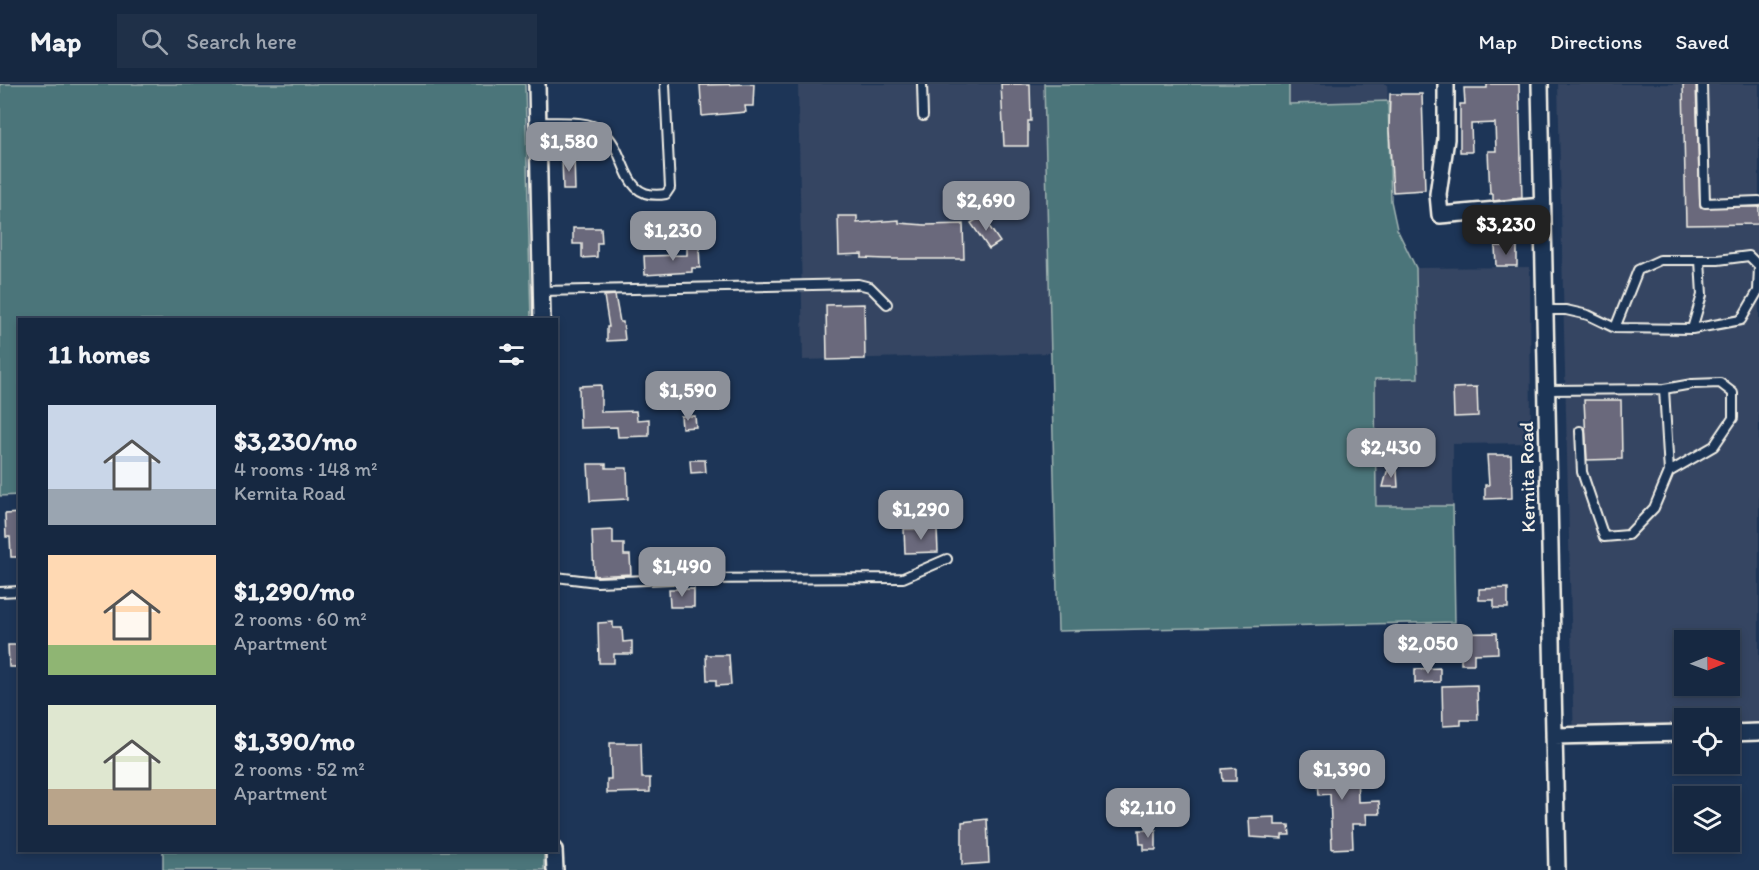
<!DOCTYPE html>
<html lang="en">
<head>
<meta charset="utf-8">
<style>
	body { margin:0; font-family:Itim,sans-serif; background:#1f3048; color:#f1f3f6; height:100vh; display:flex; flex-direction:column; font-size:22px; white-space:nowrap }
	* { box-sizing:border-box; margin:0 }
	p { font-size:20px; color:#9ea6b1 }
	.icon { flex:none; width:33px; height:33px; fill:none; stroke:currentColor; stroke-width:2; stroke-linecap:round; stroke-linejoin:round }
	.map { position:relative; flex:1; overflow:hidden }
	.sheet { position:absolute; left:18px; top:234px; width:540px; height:534px; display:flex; flex-direction:column; background:#162841; border-radius:0px; box-shadow:0 3px 9px #0003,0 0 0 2px #35445a }
	.sheet>* { flex:none }
	.needle { width:39px; rotate:89deg }
	.tools { position:absolute; left:1674px; top:546px; display:grid; gap:12px }
	.tools a { display:grid; place-items:center; width:66px; height:66px; border-radius:0px; background:#162841; box-shadow:0 3px 9px #0003,0 0 0 2px #35445a; font-size:30px }
	.price { position:absolute; translate:-50% -51px; padding:0 14px; border-radius:12px; background:#8c9099; color:#fff; font-size:20px; line-height:39px; filter:drop-shadow(0 2px 3px #0008) }
	.price::after { content:''; position:absolute; left:50%; top:36px; width:18px; height:14px; margin-left:-9px; background:inherit; clip-path:polygon(0 0,100% 0,50% 100%) }
	.price.current { background:#222; color:#fff }
	ul { padding:0; list-style:none }
	li { display:flex; align-items:center; gap:18px; height:150px; padding:0 30px }
	li span { display:grid; place-items:center; flex:none; width:168px; height:120px; border-radius:0px; color:#555 }
	li>.icon { margin-inline-start:auto }
	span .icon { width:72px; height:72px; fill:#fffc; stroke-width:1 }
	li b { font-size:26px }
	h2 { display:flex; justify-content:space-between; align-items:center; height:72px; padding:0 30px; font-size:26px }
	header { display:flex; align-items:center; gap:36px; box-sizing:border-box; height:84px; padding:0 30px; background:#162841; border-bottom:2px solid #35445a }
	header strong { font-size:28px }
	nav { display:flex; gap:33px; margin-inline-start:auto; font-size:21px }
	.search { width:420px; height:54px; background:#1f3048; display:flex; align-items:center; gap:15px; box-sizing:border-box; padding:0 21px; border-radius:0px; color:#9ea6b1; font-size:22px }
	.map>svg:first-child { display:block }
</style>
</head>
<body>
<header>
<strong>Map</strong>
<div class="search"><svg class="icon" aria-label="search" viewBox="0 0 24 24"><circle cx="10" cy="10" r="6"/><path d="M15 15l6 6"/></svg>Search here</div>
<nav><a>Map</a><a>Directions</a><a>Saved</a></nav>
</header>
<div class="map">
<svg width="1759" height="786" viewBox="0 0 1759 786">
	<rect width="100%" height="100%" fill="#1d3557"/>
	<filter id="ink" filterUnits="userSpaceOnUse"><feTurbulence type="fractalNoise" baseFrequency=".0167" numOctaves="2"/><feDisplacementMap in="SourceGraphic" scale="12" xChannelSelector="R" yChannelSelector="G"/><feConvolveMatrix kernelMatrix="1 2 1 2 8 2 1 2 1" color-interpolation-filters="sRGB"/></filter>
	<g filter="url(#ink)">
		<path fill="#344562" fill-rule="evenodd" d="M798 0H1044L1050 269 803 276Z
			M1289 0H1387L1388 17 1288 20Z
			M1558 0H1759V658H1730V634H1684V659L1574 661ZM1684 556H1730V602H1684Z
			M1530 183 1531 359 1453 360V422L1376 423 1375 295 1418 294 1416 184Z"/>
		<path fill="#4c757a" stroke="#a0b3b1" stroke-width="1.5" d="M0 0H525L531 235 20 236 19 411 0 412Z
			M1044 0H1289V20L1388 17 1391 117 1397 145 1416 184 1418 294 1375 295 1376 422H1453L1455 538 1058 547Z
			M163 767H544V786H163Z"/>
		<path fill="#6a697c" stroke="#f4f1e8" stroke-width="1.5" d="M754 0 753 22H745L746 28 702 32 700 1Z
			M1001 0H1030L1031 37H1028V62H1004Z
			M1487 0H1519L1522 114 1493 117V110H1490L1488 67H1496L1495 39 1471 40 1472 68H1460V20H1465L1464 4H1487Z
			M1683 0H1696L1700 123H1759V140L1686 141Z
			M1390 10H1422L1425 106 1393 108 1389 46Z
			M562 72H574L575 106H563Z
			M977 103 1013 105 1012 120 977 118Z
			M838 132H857V139L899 136V139L925 141 963 140 964 175H885L862 174V170L839 171Z
			M982 132 1000 158 989 165 971 139Z
			M573 144H601L602 159H597V173L582 174V160H573Z
			M699 160 700 184H692V188L645 191 644 172 687 171V161Z
			M1495 162H1517V182H1496Z
			M615 211 620 238H623L625 256 607 257V243H609L604 212Z
			M864 220 865 275 827 276 826 221Z
			M601 301V328L636 327 637 336 649 335V352L618 353 617 343 580 344 579 302Z
			M1477 303 1478 332 1454 333 1453 304Z
			M1584 316H1621L1622 375 1587 376Z
			M681 332H695L696 343 682 344Z
			M1487 371H1511L1512 414 1485 415V401H1489Z
			M690 376H705L706 388 691 389Z
			M588 380H606V384H627L628 415 590 417Z
			M1391 384 1397 387 1398 403H1383L1387 388Z
			M20 429V473H11L10 453H6L5 430Z
			M904 445H937L938 468 905 469Z
			M613 446V460H624V471H630L631 490 594 492 592 447Z
			M1508 504V524H1494V516H1479V505Z
			M669 505H694V523H670Z
			M613 538V544H622L623 558 632 557V570H614V579H599L598 539Z
			M1497 549 1498 569 1474 570V580H1461V561H1423V550Z
			M8 561H20V583H9Z
			M706 571H729L731 601 716 602V596H707Z
			M1440 584V598L1415 599V585Z
			M1477 601 1478 636H1461V641L1443 642 1442 602Z
			M610 659H641L642 694H650V708L607 709V695H611Z
			M1310 676H1320L1321 680H1331V684L1357 683 1358 718 1379 717 1380 730H1366L1367 740H1352L1353 764 1332 765 1330 710 1319 711 1318 697 1311 698Z
			M1236 684V697H1223L1222 685Z
			M1275 733V741H1289L1290 751H1282V755L1250 753 1249 734Z
			M987 735 989 779 962 781V738Z
			M1139 746H1156V766H1144V760H1140Z"/>
		<g fill="none" stroke-linecap="round" stroke-linejoin="round">
			<defs>
				<path id="service" d="M922 0 923 32
					M1702 0 1705 119 1759 117
					M538 38C557 39 587 35 602 47 630 69 619 118 666 110L670 104 665 0
					M542 207 858 200 870 203 887 220
					M1545 226H1566L1588 231 1615 244 1692 245 1741 236 1758 207 1759 182 1749 172 1718 176H1660L1638 186 1615 244
					M1692 245 1702 211 1700 176
					M1664 305 1692 300 1720 299 1733 309V334L1714 362 1669 388
					M1546 306 1664 305 1669 388 1654 424 1628 451 1604 453 1582 388 1580 347
					M556 493 597 498 672 495 903 494 947 475
					M0 508 20 507"/>
				<path id="minor" d="M537 0 542 236
					M1446 0V55L1438 110 1440 131 1542 122
					M1540 0 1557 786
					M1730 649 1759 648
					M1554 652 1684 649
					M554 766 555 786"/>
			</defs>
			<use href="#service" stroke="#f4f1e8" stroke-width="12"/>
			<use href="#minor" stroke="#f4f1e8" stroke-width="20"/>
			<use href="#service" stroke="#1d3557" stroke-width="8"/>
			<use href="#minor" stroke="#1d3557" stroke-width="15"/>
		</g>
	</g>
	<g text-anchor="middle" stroke-width="5" stroke-linejoin="round" paint-order="stroke">
		<g font-size="20" fill="#f4f1e8" stroke="#1d3557">
			<text transform="translate(1527 393) rotate(-91)" y="7">Kernita Road</text>
		</g>
	</g>
</svg>
<div class="tools">
<a><svg class="needle" viewBox="-14 -14 28 28"><path d="M0-13l5 13h-10z" fill="#e53935"/><path d="M0 13l5-13h-10z" fill="#9ea6b1"/></svg></a>
<a><svg class="icon" aria-label="locate" viewBox="0 0 24 24"><circle cx="12" cy="12" r="6"/><path d="M12 2v4M12 18v4M2 12h4M18 12h4"/></svg></a>
<a><svg class="icon" aria-label="layers" viewBox="0 0 24 24"><path d="M12 4l9 5-9 5-9-5zM3 14l9 5 9-5"/></svg></a>
</div>
<b class="price" style="left:569px;top:89px">$1,580</b>
<b class="price" style="left:986px;top:148px">$2,690</b>
<b class="price current" style="left:1506px;top:172px">$3,230</b>
<b class="price" style="left:673px;top:178px">$1,230</b>
<b class="price" style="left:688px;top:338px">$1,590</b>
<b class="price" style="left:1391px;top:395px">$2,430</b>
<b class="price" style="left:921px;top:457px">$1,290</b>
<b class="price" style="left:682px;top:514px">$1,490</b>
<b class="price" style="left:1428px;top:591px">$2,050</b>
<b class="price" style="left:1342px;top:717px">$1,390</b>
<b class="price" style="left:1148px;top:755px">$2,110</b>
<section class="sheet">
<h2>11 homes<svg class="icon" aria-label="filters" viewBox="0 0 24 24"><path d="M4 7h16M4 17h16"/><circle cx="9" cy="7" r="2"/><circle cx="15" cy="17" r="2"/></svg></h2>
<ul>
<li><span style="background:linear-gradient(#c9d6e8 70%,#9aa5b1 0)"><svg class="icon" aria-label="home" viewBox="0 0 24 24"><path d="M3 11l9-7 9 7M6 9v11h12V9"/></svg></span><div><b>$3,230/mo</b><p>4 rooms · 148 m²</p><p>Kernita Road</p></div></li>
<li><span style="background:linear-gradient(#ffd9b3 75%,#8fb573 0)"><svg class="icon" aria-label="home" viewBox="0 0 24 24"><path d="M3 11l9-7 9 7M6 9v11h12V9"/></svg></span><div><b>$1,290/mo</b><p>2 rooms · 60 m²</p><p>Apartment</p></div></li>
<li><span style="background:linear-gradient(#dfe7d0 70%,#b9a48a 0)"><svg class="icon" aria-label="home" viewBox="0 0 24 24"><path d="M3 11l9-7 9 7M6 9v11h12V9"/></svg></span><div><b>$1,390/mo</b><p>2 rooms · 52 m²</p><p>Apartment</p></div></li>
</ul>
</section>
</div>
</body>
</html>
